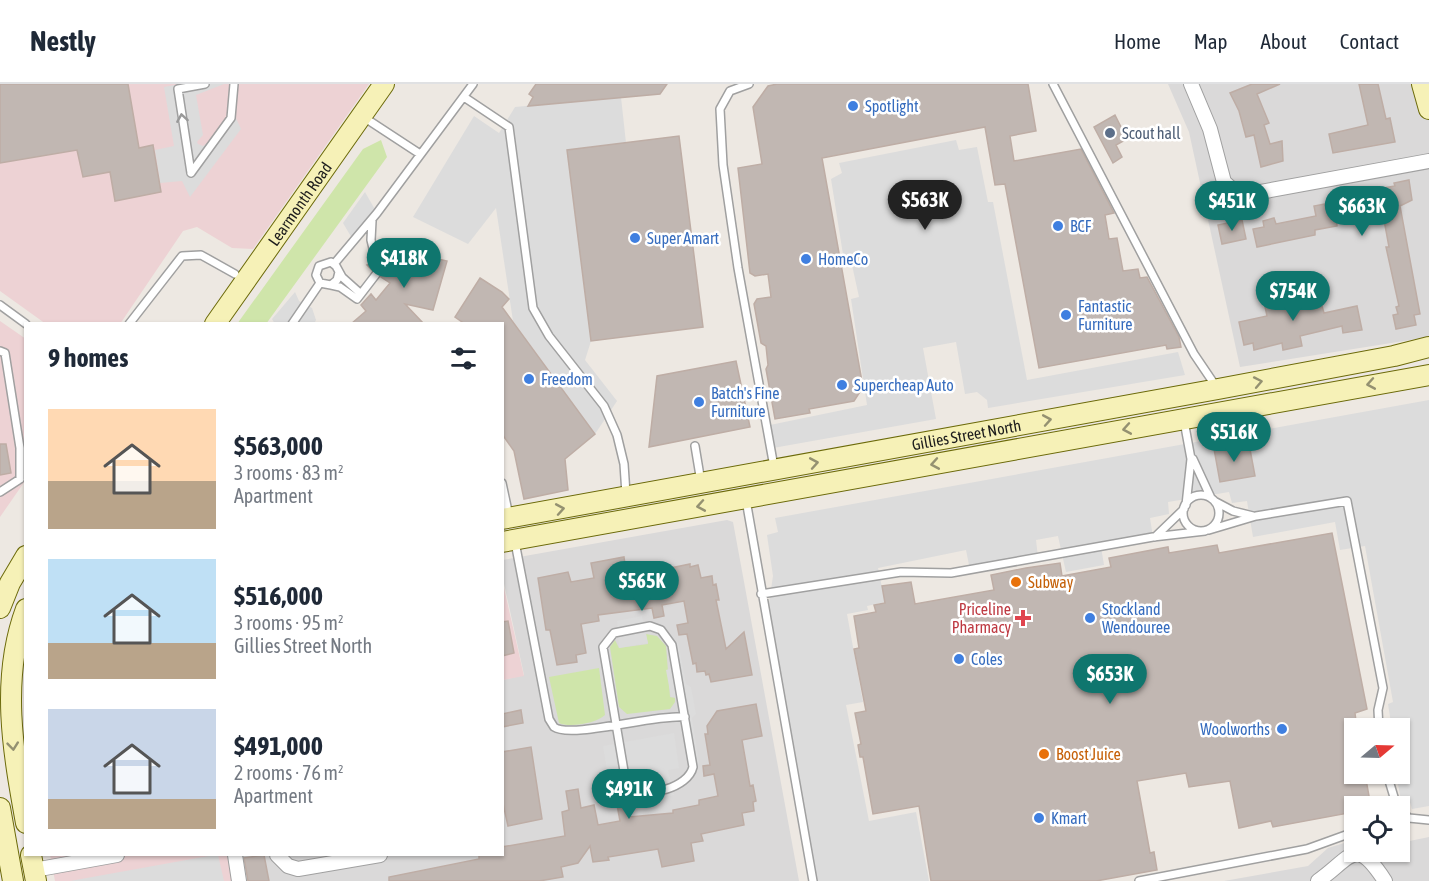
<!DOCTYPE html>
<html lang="en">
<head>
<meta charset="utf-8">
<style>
	body { margin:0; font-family:"Asap Condensed",sans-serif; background:#f6f6f7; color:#1f2937; height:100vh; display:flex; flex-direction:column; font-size:22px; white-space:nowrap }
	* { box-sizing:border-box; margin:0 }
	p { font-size:20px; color:#747a83 }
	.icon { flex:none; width:33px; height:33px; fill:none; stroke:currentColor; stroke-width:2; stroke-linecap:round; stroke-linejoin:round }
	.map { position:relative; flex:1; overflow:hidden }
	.drawer { position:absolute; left:24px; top:238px; width:480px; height:534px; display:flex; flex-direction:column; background:#fff; border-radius:0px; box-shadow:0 2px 4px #0004 }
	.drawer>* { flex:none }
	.needle { width:39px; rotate:71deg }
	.controls { position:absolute; left:1344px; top:634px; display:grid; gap:12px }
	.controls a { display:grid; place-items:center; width:66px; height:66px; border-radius:0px; background:#fff; box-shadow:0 2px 4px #0004; font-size:30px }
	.price { position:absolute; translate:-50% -51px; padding:0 14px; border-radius:21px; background:#0f766e; color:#fff; font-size:20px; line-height:39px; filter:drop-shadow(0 2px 3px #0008) }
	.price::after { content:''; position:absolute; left:50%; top:36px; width:18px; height:14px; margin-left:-9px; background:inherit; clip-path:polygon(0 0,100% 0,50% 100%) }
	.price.on { background:#222; color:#fff }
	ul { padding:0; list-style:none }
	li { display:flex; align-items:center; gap:18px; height:150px; padding:0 24px }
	li span { display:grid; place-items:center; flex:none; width:168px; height:120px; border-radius:0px; color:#555 }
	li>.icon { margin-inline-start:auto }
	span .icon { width:72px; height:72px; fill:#fffc; stroke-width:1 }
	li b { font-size:26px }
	h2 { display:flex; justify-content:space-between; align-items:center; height:72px; padding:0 24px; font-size:26px }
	header { display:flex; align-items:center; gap:36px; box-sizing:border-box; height:84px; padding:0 30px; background:#fff; border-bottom:2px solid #e0e1e3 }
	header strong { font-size:28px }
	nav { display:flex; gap:33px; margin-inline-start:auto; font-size:21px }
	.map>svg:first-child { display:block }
</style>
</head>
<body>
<header>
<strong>Nestly</strong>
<nav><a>Home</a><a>Map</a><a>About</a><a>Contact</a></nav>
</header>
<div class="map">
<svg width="1429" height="797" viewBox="0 0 1429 797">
	<rect width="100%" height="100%" fill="#ede8e2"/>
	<path fill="#dad9d9" d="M1168 0H1429V253L1240 283 1189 48Z
		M727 436 733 438 799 797H233L228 771H502L503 596 524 591 503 495V476Z
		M1429 753V797H1224L1308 782 1328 764 1354 756V768H1400V759Z"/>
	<path fill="#edd2d4" d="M0 0H369L253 165 232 164 197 143 183 147 120 240H46L0 207Z
		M0 237 26 255 25 397 0 433Z
		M502 495 524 592 503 596 502 595Z
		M50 771H227L232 797H55Z"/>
	<path fill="#cfe5aa" d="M381 56 387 73 266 240H237L363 65Z
		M646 550 657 552 666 562 670 613 675 614V618L670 625 627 630 619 623 610 563 615 556 619 564 648 560Z
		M599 584 605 631C597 639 570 644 559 639L549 593Z"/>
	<path fill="#dcdcdc" d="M180 0H224L196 11 203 51 197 58 198 60 203 62 210 57 226 34H236L241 45 190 113 182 97 160 99 155 66 174 62 164 3Z
		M621 13 626 59 567 66 591 257 585 276 617 317 595 350 513 237 496 124 468 160 413 133 474 32 499 49 515 23Z
		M956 56 959 66 977 63 988 118H993L1027 296 1178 268 1185 291 988 324 987 316 977 308 965 310 956 258 923 264 936 335 773 364 770 341 867 321 851 215 859 213 852 181 845 183 831 95 842 89 839 79Z
		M365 108 377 129 353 156 343 139Z
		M295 208 299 217 312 224 316 236 314 240H275L272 235Z
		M1429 316V722L1412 725 1409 715 1401 716 1396 690H1400V645H1388L1387 640 1391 639 1388 620 1393 618 1365 462 1340 466 1335 438 1253 453 1247 417 1232 419 1229 408 1168 418 1169 430 1150 434 1153 453 1101 463 1104 481 1066 488 1058 452 1036 456 1038 474 970 486 966 466 878 484 885 518 867 522 868 526 847 530 863 618 846 621 869 737 916 728 929 797H814L763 521 769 519 773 492 767 451 778 448 775 434Z
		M642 532 648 559 619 564 617 537Z
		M678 558 686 600 691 603 696 630 692 634 699 680H693L681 612 671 613 666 586 676 583 671 559Z
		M674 649 679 684 668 686 674 711 655 715 654 710 612 717 603 662Z
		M214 771H218L224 797H70Z"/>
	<path fill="#c1b7b2" stroke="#beada5" stroke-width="1.5" d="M0 0H128L139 64 153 61 161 108 115 117 110 88 83 93 77 66 0 79Z
		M536 0H667L660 10 528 22 533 13 529 10Z
		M777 0H1028L1036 47 1010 52 1014 77 1081 65 1114 129 1105 131 1109 155 1117 154 1123 187 1138 185 1140 194 1147 193 1179 253 1181 263 1167 265 1166 261 1039 284 1005 100 995 101 985 43 822 74 863 303 854 317 809 325 810 329 775 335 766 285 768 281 766 262 761 259 754 220 757 215 771 213 768 190 755 192 750 189 738 84 762 80 753 23 768 2Z
		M1252 0H1280L1257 10 1269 39 1264 41 1270 60 1282 57 1283 77 1261 83 1254 51 1246 53 1239 27 1230 9Z
		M1359 0H1378L1386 35 1390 34 1395 58 1333 69 1329 50 1368 41Z
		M1115 31 1127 55 1116 61 1122 73 1113 79 1094 43Z
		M679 52 703 243 591 257 567 66Z
		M1409 96 1412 116 1400 122 1420 230 1414 231 1416 241 1396 245 1393 231 1398 230 1396 223 1399 222 1386 163H1389L1382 125 1336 133 1337 142 1315 146V151L1257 163 1253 145 1264 143 1263 137 1274 134 1276 140 1316 132 1314 122 1345 116 1344 111 1371 103V106L1395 102 1394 99Z
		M1242 136 1246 155 1222 160 1218 141Z
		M394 164 414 179 416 170 447 177 433 226 405 220 424 240H351L366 227 361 221 371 210 376 216 390 199 381 193V185L372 186 367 181 371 179 375 182 379 181 381 174 389 170Z
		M480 194 502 208 509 215 502 223 595 350 565 375 568 406 524 415 514 367 502 350V240H465L455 233Z
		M1289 202 1294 224 1311 220 1312 225 1322 222 1324 229 1357 222 1362 246 1343 249 1342 242 1300 252 1302 262 1283 266 1282 259 1254 266 1253 259 1244 261 1239 238 1267 232 1262 208Z
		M736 277 750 343 649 363 657 292Z
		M0 360H6L11 389 0 391Z
		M1249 360 1255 392 1220 398 1214 365Z
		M1332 449 1367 625 1355 629 1357 645H1354V690H1365L1371 723H1354V728L1273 743 1271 737 1239 744 1230 697 1189 703 1186 689 1137 697 1150 769 1154 768 1157 786 1096 797H931L919 722 873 730 863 673H860L858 661 861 660 855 629 866 627 854 565 859 564 854 532 876 528 874 521 885 519 882 502 911 498 915 520 994 506 991 491 1026 484 1060 479 1062 492 1111 483 1109 474 1168 463 1169 469 1217 461 1219 469Z
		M624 473 627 493 690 480V483L698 481 701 494 712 492 713 501 716 500 719 516H716L726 565 744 548 752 591 711 598 709 590 706 591 705 587 697 588 696 579 693 580 687 550 679 551 677 541 688 539 684 517 662 521 664 532 654 534 652 524 598 531 599 537 581 540 586 569 576 571 577 578 557 581 550 546H546L538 494 568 488 571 498 594 494 591 479Z
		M508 537 514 569 502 572V538Z
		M756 620 762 652 742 656 750 702 753 701 756 717 753 718 754 727 742 729 744 741 701 750 703 757 691 759 694 777 662 783 658 765 608 773 609 776 593 778 590 762 578 779 561 783 563 793 539 797H389V793L479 775V771H502V763L565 752 562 728 569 726 566 707 578 705 581 724 594 721 598 741 620 737 615 710 624 708 629 733 673 729V726L699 721V716L718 712 714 690 704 692 703 682 710 681 705 650H708L707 642 717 627Z
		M521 626 523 639 502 643V630Z
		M531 663 542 735 508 742 502 715V668Z
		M264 771 269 797H248L244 774Z"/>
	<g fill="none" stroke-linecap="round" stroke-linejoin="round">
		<defs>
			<path id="lane" d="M749 0 730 7 720 25 723 81 738 184 774 383
				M1053 0 1194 270 1217 304
				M464 13 509 43 533 224 549 252 604 322 617 351 624 380 626 410
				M362 32 420 70
				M191 89 178 5 205 0
				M191 89 231 34 234 0
				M372 137 371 156 376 177
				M334 180 377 129 473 0
				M339 188 337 196 331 201 320 199 316 191 319 182 331 178 336 182 342 193 361 210
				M331 201 340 203 357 215 377 189
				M0 221 26 240
				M129 240 182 172 201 171 235 190
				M292 240 320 199
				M0 267 5 269 20 364V395
				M1184 337 1191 375 1186 421
				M695 362 701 398
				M1193 375 1211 414
				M502 399 509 432
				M0 408 20 395
				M1183 429a18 18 0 1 1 36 0a18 18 0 1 1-36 0Z
				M746 416 813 797
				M1216 418 1233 427 1253 432
				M1209 446 1256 432 1347 417 1383 604 1378 626 1379 645
				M1155 453 1184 425
				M515 458 549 635 554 643C571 655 656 630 685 633
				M761 510 901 488 951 489 1153 453 1205 447
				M650 542 661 546 672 561 693 683C688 704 648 714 630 704L625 693 603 563 614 549Z
				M1387 690 1397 723
				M1400 726 1409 734 1429 736
				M1139 797 1307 765 1354 748"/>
			<path id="street" d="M1191 0 1210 45 1224 98 1235 108 1244 111 1429 77
				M235 771 239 797
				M277 771 288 782 298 785 380 771
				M34 786 117 771
				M1318 797C1352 773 1355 751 1385 797"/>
			<g id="secondary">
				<path d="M1422 0 1429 25"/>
				<path id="s1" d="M215 240 384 0"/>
				<path id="s2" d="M502 435 1218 305 1394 272 1429 263"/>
				<path d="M502 458 1429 291"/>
				<path d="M0 524 10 499 26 472"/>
				<path d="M26 525C0 595 13 667 26 739"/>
				<path d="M0 724 13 797"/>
				<path d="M31 771 36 797"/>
			</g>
		</defs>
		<use href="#lane" stroke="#a0a0a0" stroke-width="10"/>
		<use href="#street" stroke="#a0a0a0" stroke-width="16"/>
		<use href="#secondary" stroke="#6c6a0a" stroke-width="22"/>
		<use href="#lane" stroke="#fff" stroke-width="7"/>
		<use href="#street" stroke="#fff" stroke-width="14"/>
		<use href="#secondary" stroke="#f6f1b7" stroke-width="20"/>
	</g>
	<defs><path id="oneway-chevron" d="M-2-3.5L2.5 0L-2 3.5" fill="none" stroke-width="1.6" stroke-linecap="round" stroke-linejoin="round" transform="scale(1.5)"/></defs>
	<use stroke="#999" href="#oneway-chevron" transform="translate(182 34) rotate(-99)"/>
	<g stroke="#949171">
		<use href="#oneway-chevron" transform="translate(1258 298) rotate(-11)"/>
		<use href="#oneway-chevron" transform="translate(1371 300) rotate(170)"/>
		<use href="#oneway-chevron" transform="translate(1047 336) rotate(-10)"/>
		<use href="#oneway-chevron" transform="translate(1127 345) rotate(170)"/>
		<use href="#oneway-chevron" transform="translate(814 379) rotate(-10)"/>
		<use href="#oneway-chevron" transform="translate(935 380) rotate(170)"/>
		<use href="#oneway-chevron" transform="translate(701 422) rotate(170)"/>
		<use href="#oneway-chevron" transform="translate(560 425) rotate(-10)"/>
		<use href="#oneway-chevron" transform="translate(13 662) rotate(84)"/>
	</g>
	<g fill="#3f7fe0" stroke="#fff" stroke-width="2">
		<circle cx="853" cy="22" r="6"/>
		<circle cx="1058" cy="142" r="6"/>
		<circle cx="635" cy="154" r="6"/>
		<circle cx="806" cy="175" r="6"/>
		<circle cx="1066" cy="231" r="6"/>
		<circle cx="529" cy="295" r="6"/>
		<circle cx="842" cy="301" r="6"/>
		<circle cx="699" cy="318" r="6"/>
		<circle cx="1090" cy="534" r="6"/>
		<circle cx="959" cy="575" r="6"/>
		<circle cx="1282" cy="645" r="6"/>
		<circle cx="1039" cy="734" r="6"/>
	</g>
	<circle fill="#5c6f8a" stroke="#fff" stroke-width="2" cx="1110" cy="49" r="6"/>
	<g fill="#e8710a" stroke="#fff" stroke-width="2">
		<circle cx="1016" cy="498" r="6"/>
		<circle cx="1044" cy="670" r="6"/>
	</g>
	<path fill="#e0444e" stroke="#fff" stroke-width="2" d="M1020 525h6v6h6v6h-6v6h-6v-6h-6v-6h6z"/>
	<g text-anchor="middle" stroke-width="5" stroke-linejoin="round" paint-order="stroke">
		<g font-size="16" fill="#366cbe" stroke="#fff" text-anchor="start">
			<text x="865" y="28">Spotlight</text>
			<text x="1070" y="148">BCF</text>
			<text x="647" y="160">Super Amart</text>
			<text x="818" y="181">HomeCo</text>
			<text x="1078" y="228">Fantastic<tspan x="1078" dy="18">Furniture</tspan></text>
			<text x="541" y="301">Freedom</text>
			<text x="854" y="307">Supercheap Auto</text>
			<text x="711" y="315">Batch's Fine<tspan x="711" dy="18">Furniture</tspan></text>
			<text x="1102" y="531">Stockland<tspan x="1102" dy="18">Wendouree</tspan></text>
			<text x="971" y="581">Coles</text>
			<text x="1270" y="651" text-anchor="end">Woolworths</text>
			<text x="1051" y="740">Kmart</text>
		</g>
		<g font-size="16" fill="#4e5e75" stroke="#fff" text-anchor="start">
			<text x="1122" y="55">Scout hall</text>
		</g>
		<g font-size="16" fill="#1c1c1c" stroke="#fff">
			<text dy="6" stroke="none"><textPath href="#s1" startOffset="147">Learmonth Road</textPath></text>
			<text dy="6" stroke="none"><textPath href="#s2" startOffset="472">Gillies Street North</textPath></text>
		</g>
		<g font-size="16" fill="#c56008" stroke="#fff" text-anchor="start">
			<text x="1028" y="504">Subway</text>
			<text x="1056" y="676">Boost Juice</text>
		</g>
		<g font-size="16" fill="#be3a42" stroke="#fff" text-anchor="end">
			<text x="1011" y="531">Priceline<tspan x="1011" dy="18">Pharmacy</tspan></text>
		</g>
	</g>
</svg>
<div class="controls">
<a><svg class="needle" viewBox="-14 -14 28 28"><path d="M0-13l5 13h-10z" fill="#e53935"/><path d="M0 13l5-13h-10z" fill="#747a83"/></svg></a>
<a><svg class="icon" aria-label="locate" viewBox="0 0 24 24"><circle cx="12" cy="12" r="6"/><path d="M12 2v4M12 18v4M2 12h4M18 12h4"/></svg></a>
</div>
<b class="price on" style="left:925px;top:147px">$563K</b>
<b class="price" style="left:1232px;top:148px">$451K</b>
<b class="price" style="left:1362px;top:153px">$663K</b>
<b class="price" style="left:404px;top:205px">$418K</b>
<b class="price" style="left:1293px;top:238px">$754K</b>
<b class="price" style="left:1234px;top:379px">$516K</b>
<b class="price" style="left:642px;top:528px">$565K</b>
<b class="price" style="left:1110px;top:621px">$653K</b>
<b class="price" style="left:629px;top:736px">$491K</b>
<section class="drawer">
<h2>9 homes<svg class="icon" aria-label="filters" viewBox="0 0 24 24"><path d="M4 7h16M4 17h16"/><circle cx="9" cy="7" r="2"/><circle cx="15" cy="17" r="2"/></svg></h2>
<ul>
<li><span style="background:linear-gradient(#ffd9b3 60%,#b9a48a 0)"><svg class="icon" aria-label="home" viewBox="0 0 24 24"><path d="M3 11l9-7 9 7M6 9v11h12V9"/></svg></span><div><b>$563,000</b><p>3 rooms · 83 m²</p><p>Apartment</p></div></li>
<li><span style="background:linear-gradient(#bfe0f5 70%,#b9a48a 0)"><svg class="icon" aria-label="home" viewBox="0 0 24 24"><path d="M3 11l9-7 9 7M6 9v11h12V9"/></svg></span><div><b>$516,000</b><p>3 rooms · 95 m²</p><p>Gillies Street North</p></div></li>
<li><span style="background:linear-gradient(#c9d6e8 75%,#b9a48a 0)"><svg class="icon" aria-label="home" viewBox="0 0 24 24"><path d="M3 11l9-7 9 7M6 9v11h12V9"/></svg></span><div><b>$491,000</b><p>2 rooms · 76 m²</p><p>Apartment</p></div></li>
</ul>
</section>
</div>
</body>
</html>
